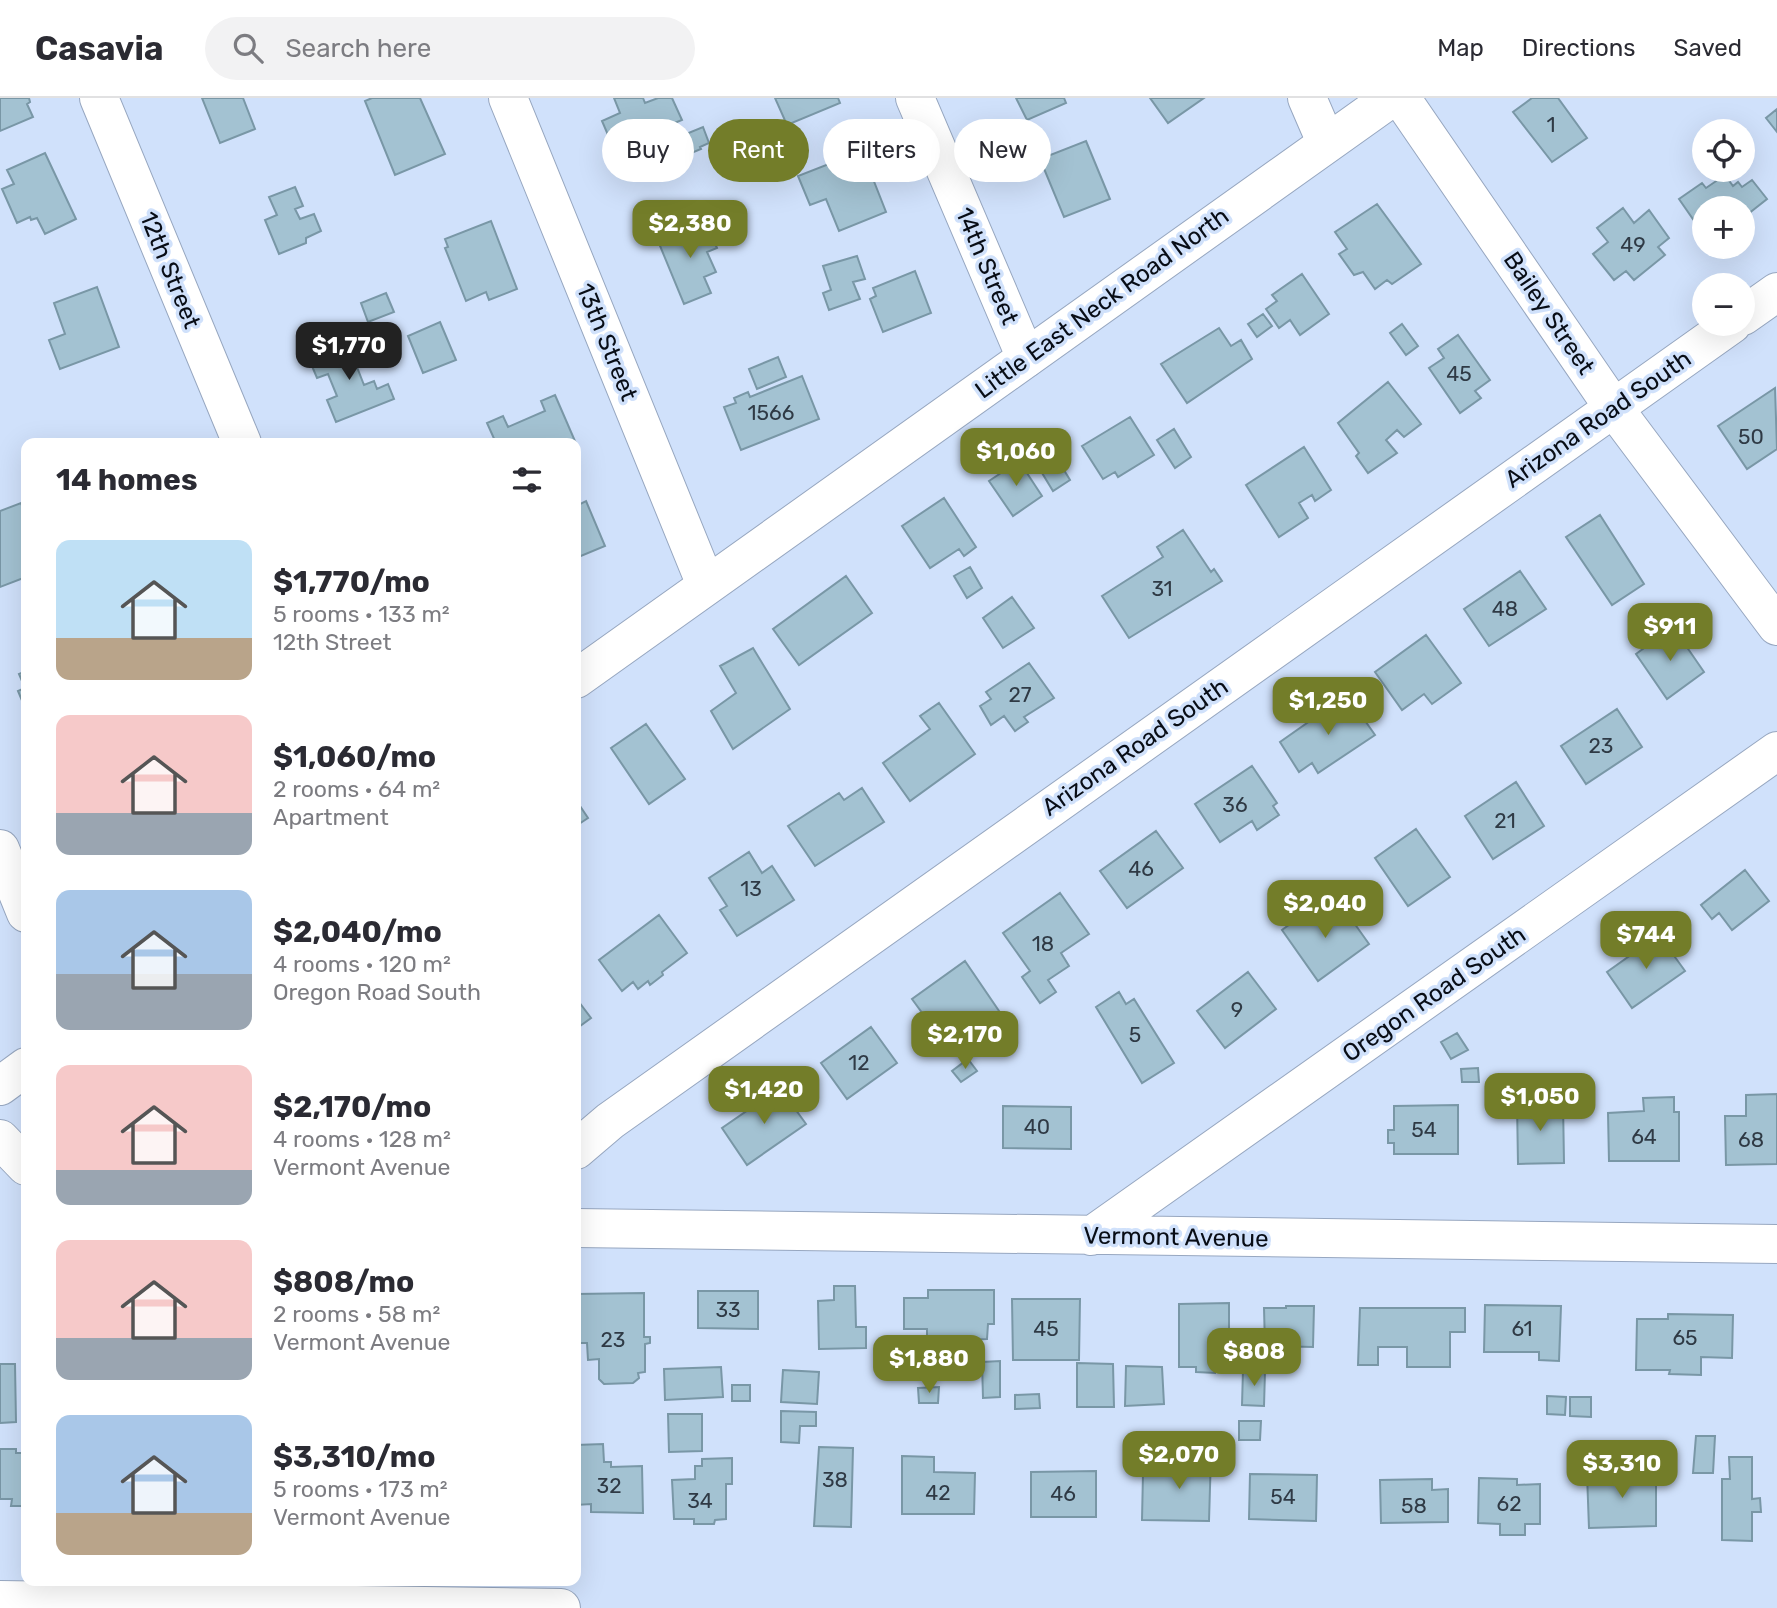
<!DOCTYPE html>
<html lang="en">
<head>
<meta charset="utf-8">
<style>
	body { margin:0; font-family:Rubik,sans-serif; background:#f2f2f3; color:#2b2b33; height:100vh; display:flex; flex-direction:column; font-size:26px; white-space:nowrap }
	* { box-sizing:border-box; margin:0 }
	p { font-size:23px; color:#7c7c81 }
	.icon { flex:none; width:38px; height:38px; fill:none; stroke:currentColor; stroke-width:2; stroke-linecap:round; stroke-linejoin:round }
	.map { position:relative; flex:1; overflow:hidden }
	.panel { position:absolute; left:21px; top:340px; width:560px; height:1148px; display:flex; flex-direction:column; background:#fff; border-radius:14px; box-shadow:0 7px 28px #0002 }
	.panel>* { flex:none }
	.guide { position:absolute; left:602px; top:21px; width:665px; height:63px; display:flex; gap:14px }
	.buttons { position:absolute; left:1692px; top:21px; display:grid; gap:14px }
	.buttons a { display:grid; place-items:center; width:63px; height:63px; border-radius:50%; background:#fff; box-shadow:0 7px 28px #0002; font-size:35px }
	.price { position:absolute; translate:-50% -60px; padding:0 16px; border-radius:14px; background:#737d29; color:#fff; font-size:23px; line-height:46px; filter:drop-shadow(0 2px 4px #0008) }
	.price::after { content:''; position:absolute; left:50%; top:42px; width:21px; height:16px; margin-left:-10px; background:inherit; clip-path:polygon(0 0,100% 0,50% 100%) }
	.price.on { background:#222; color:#fff }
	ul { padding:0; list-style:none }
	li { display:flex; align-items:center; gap:21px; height:175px; padding:0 35px }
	li span { display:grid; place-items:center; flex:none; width:196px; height:140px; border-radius:14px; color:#555 }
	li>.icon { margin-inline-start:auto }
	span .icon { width:84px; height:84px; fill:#fffc; stroke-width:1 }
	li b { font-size:30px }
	h2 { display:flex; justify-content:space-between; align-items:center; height:84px; padding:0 35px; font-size:30px }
	.pill { padding:0 24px; border-radius:32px; background:#fff; box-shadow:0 7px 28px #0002; font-size:24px; line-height:63px }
	.pill.on { background:#737d29; color:#fff }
	header { display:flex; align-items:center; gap:42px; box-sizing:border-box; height:98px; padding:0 35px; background:#fff; border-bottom:2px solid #e1e1e2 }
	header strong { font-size:33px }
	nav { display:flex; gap:38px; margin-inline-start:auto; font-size:24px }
	.search { width:490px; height:63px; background:#f2f2f3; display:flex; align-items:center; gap:18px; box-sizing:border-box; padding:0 24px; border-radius:38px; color:#7c7c81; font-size:26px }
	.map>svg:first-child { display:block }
</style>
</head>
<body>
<header>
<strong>Casavia</strong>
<div class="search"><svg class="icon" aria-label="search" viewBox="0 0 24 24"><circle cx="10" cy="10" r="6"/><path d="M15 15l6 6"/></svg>Search here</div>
<nav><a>Map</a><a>Directions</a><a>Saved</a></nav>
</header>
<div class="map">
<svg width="1777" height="1510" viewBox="0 0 1777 1510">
	<rect width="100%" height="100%" fill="#d0e1fb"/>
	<path fill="#a3c2d2" stroke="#7997a6" stroke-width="2" d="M0 0H29L30 4 27 6 33 19 0 33Z
		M202 0H243L255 31 220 45Z
		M372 0H420L445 56 395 77 365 3Z
		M614 0H643L645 5 658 0H672L682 22 672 26 675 33 663 38 665 44 620 65 602 23 620 15Z
		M775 0H838L840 5 787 27Z
		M1016 0H1064L1066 5 1027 22Z
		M1150 0H1204L1168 25Z
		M1532 0H1558L1587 40 1552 64 1513 14Z
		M1777 11V34L1766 20Z
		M703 29 709 45 700 49 701 51 672 63 664 45Z
		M1086 43 1110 101 1064 119 1040 61Z
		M862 53 886 114 839 133 826 101 810 107 798 78Z
		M45 55 76 121 45 136 37 120 31 122 30 119 17 125 2 91 14 86 7 72Z
		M1725 77 1733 88 1738 84 1742 89 1752 82 1767 101 1743 120V110H1704V137L1679 101 1702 85 1706 90Z
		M295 89 303 108 295 111 300 121 314 116 321 133 306 140V145L279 156 265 122 277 117 269 99Z
		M1377 106 1421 166 1392 186 1387 182 1375 191 1363 174 1354 177 1339 156 1347 151 1335 134Z
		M1623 110 1634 125 1649 112 1669 140 1658 149 1665 157 1634 182 1626 173 1614 182 1593 156 1608 144 1597 130Z
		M491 123 517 191 489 202 486 194 466 203 445 150 448 149 445 141Z
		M705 123 717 150 707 154 716 174 704 179 711 195 684 206 658 143Z
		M857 158 865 181 853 184 860 201 829 212 823 195 831 192 823 168Z
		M915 173 931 215 883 234 870 201 876 198 873 190Z
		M1302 176 1329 216 1300 237 1290 222 1279 230 1266 211 1277 203 1272 197Z
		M97 189 119 249 60 271 49 242 65 236 54 205Z
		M386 195 394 214 368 224 361 205Z
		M1263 216 1272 228 1257 239 1248 226Z
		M440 224 456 262 423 275 408 238Z
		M1402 226 1418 248 1406 257 1390 235Z
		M1219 230 1231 248 1241 242 1252 261 1187 305 1161 266Z
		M1458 237 1490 282 1475 293 1481 300 1460 315 1429 270 1444 260 1438 251Z
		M355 243 363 261 355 264 364 287 374 283 377 291 388 286 394 301 336 324 327 302 337 298 328 276 317 280 309 261Z
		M778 259 786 279 757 291 749 271Z
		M802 278 819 321 741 352 724 309 736 305 734 300 748 294 750 299Z
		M1388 284 1421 326 1404 339 1397 332 1386 342 1397 355 1368 375 1356 358 1359 355 1338 325Z
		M1775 290 1777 351 1747 371 1718 328Z
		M555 297 578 350 576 351V345H496L487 325 503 318 508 329 545 313 541 303Z
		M1130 319 1154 357 1118 379 1115 374 1103 381 1082 348Z
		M1174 331 1191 359 1175 370 1157 342Z
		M1304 349 1331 392 1315 403 1312 397 1299 405 1308 420 1279 439 1246 387Z
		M1053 354 1070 382 1053 393 1036 365Z
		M1019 363 1042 398 1013 418 989 383Z
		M944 400 976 449 964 458 959 451 930 470 902 428Z
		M586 403 605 448 576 460V408Z
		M21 405 26 419V479L0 489V413Z
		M1600 417 1644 486 1612 507 1566 439Z
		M1183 432 1211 474 1214 471 1222 483 1129 540 1102 498 1163 459 1157 449Z
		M970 469 982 490 967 500 954 478Z
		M1520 473 1546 511 1489 548 1464 511Z
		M846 478 872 515 799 567 773 531Z
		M1012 499 1034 530 1003 550 983 520Z
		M1673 529 1704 574 1667 601 1636 556Z
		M1426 537 1461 585 1432 606 1424 596 1402 612 1375 574Z
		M753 550 790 611 733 651 711 613 736 595 720 568Z
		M1029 565 1054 600 1024 619 1028 624 1015 633 1004 618 991 627 980 608 991 601 986 594Z
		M26 573V604L23 605 18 593 25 590 19 576Z
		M1347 597 1375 637 1318 675 1312 665 1299 674 1280 644Z
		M939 605 975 656 910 703 883 665 930 631 920 618Z
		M1617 611 1642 649 1586 686 1561 648Z
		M646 626 685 681 649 706 611 650Z
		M1252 668 1277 705 1273 708 1279 717 1257 732 1252 723 1220 744 1195 706Z
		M1516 684 1544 728 1493 761 1465 718Z
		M862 690 884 724 815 768 788 728 839 695 844 702Z
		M576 702 588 720 576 728Z
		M1416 731 1450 779 1408 808 1375 760Z
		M1156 733 1183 770 1127 810 1100 773Z
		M749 754 762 775 772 768 794 802 737 838 720 812 727 808 709 780Z
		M1745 772 1769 803 1732 832 1719 815 1712 821 1701 807Z
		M1060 795 1089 836 1061 855 1069 868 1048 882 1056 894 1040 905 1022 879 1030 873 1003 835Z
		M1342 808 1369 846 1318 883 1282 832 1312 810 1321 823Z
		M659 817 687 855 662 874 663 877 650 887 648 883 638 891 633 884 622 893 599 862Z
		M1659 837 1685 873 1632 910 1607 874Z
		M965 863 999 913 974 928 967 918 939 938 912 901Z
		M1248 874 1276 911 1225 950 1197 913Z
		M1119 894 1126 906 1134 901 1174 965 1142 985 1096 909Z
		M576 900 591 920 576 931Z
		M871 929 897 965 847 1001 821 965Z
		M1457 935 1468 952 1451 961 1441 944Z
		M968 961 977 973 961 984 952 973Z
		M1478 970 1479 984H1462L1461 971Z
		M780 990 806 1026 747 1067 722 1030Z
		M1777 996V1066L1726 1067 1725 1018H1746V997Z
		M1674 999V1014H1679V1063H1609L1608 1015 1644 1013 1643 1000Z
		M1563 1004 1564 1065 1518 1066 1517 1005Z
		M1458 1007V1056H1394V1045H1388V1032H1394V1008Z
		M1003 1008 1071 1009V1051L1003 1050Z
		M834 1188H855L856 1229H866V1250L819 1251 818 1203 834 1202Z
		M928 1192H994V1226H988L987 1241 962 1242V1249H927V1231H904V1200H928Z
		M698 1193H758V1231L698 1230Z
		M644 1195V1239H650V1245L645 1246V1274L638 1275 639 1280 633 1285 604 1286 599 1281V1261L588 1262 587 1245H576V1196Z
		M1012 1201H1080L1079 1262H1013Z
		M1229 1205V1269H1215V1275L1196 1274V1269H1179V1206Z
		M1485 1207 1561 1208 1559 1263 1539 1262V1254H1484Z
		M1286 1208H1314L1313 1249 1265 1248 1264 1210H1286Z
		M1360 1210H1465V1234H1450V1269H1407V1249H1378V1267H1358Z
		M1668 1216 1733 1217 1732 1260 1701 1259V1277L1669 1276 1670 1272H1636L1637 1221H1668Z
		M1000 1263V1299L983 1300 982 1264Z
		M1077 1265 1113 1266 1114 1309H1077Z
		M0 1266H15L16 1324 0 1325Z
		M1126 1268 1162 1269 1164 1306 1125 1308Z
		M721 1269 723 1299 665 1302 664 1271Z
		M783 1272 819 1274 817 1306 781 1304Z
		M1243 1272 1265 1273 1264 1308 1242 1307Z
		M732 1287H750V1303H732Z
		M939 1289 938 1305H919L918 1290Z
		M1039 1296 1040 1310 1015 1311V1297Z
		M1547 1298 1566 1299 1565 1317 1547 1316Z
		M1570 1299H1591V1319L1570 1318Z
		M781 1313 816 1314V1328H800L799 1345 781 1344Z
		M668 1316H702V1353L669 1354Z
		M1239 1323H1261L1260 1342H1239Z
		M1696 1338H1715L1713 1375H1693Z
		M603 1346 604 1364H611V1369L642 1368 643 1415 591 1414V1406L576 1407V1347Z
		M819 1349 853 1350 851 1429 814 1428Z
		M0 1351H16V1355H26V1408H11L12 1401H0Z
		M1180 1355 1211 1356 1209 1423 1142 1422 1143 1375 1179 1376Z
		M902 1358 934 1359V1374L975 1375 974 1416H902Z
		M1729 1359H1752V1401L1760 1400 1761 1414H1752V1443L1722 1442V1381H1730Z
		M732 1360V1386H726V1421L715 1422 714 1426H694V1421H674L672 1382 695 1381V1368H702V1361Z
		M1096 1373V1419H1031V1374Z
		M1656 1374V1428L1589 1430 1587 1376Z
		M1250 1376 1317 1377 1316 1423 1249 1421Z
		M1479 1380 1517 1381V1387L1540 1386V1426H1525V1437H1500V1426L1478 1425Z
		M1432 1381V1392L1448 1391V1424L1381 1425 1380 1382Z"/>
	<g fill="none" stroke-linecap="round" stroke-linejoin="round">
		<defs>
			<path id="minor" d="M99 0 242 345
				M508 0 706 487
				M915 0 1026 260
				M1307 0 1326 44
				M1401 0 1613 309 1777 528
				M1743 218 1777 194
				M0 751 26 815
				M0 1041 26 1068
				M576 1052 610 1023 1732 226
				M576 1130 1777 1146
				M1091 1138 1777 653
				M0 1502 561 1510"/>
			<path id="major" d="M576 581 1391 0
				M0 988 26 969"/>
		</defs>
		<use href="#minor" stroke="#97a7c0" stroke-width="40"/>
		<use href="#major" stroke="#97a7c0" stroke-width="40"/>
		<use href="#minor" stroke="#fff" stroke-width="38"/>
		<use href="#major" stroke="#fff" stroke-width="38"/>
	</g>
	<g text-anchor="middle" stroke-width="7" stroke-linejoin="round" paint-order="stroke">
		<g font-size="21" fill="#2f3a45">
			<text x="1551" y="34">1</text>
			<text x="1633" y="154">49</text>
			<text x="1459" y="283">45</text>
			<text x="771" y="322">1566</text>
			<text x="1751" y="346">50</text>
			<text x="1162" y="498">31</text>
			<text x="1505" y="518">48</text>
			<text x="1020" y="604">27</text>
			<text x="1601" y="655">23</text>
			<text x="1235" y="714">36</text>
			<text x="1505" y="730">21</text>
			<text x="1141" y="778">46</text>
			<text x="751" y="798">13</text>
			<text x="1043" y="853">18</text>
			<text x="1237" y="919">9</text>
			<text x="1135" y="944">5</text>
			<text x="859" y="972">12</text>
			<text x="1037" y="1036">40</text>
			<text x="1424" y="1039">54</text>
			<text x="1644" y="1046">64</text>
			<text x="1751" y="1049">68</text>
			<text x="728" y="1219">33</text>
			<text x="1046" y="1238">45</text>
			<text x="1522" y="1238">61</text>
			<text x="1685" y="1247">65</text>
			<text x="613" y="1249">23</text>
			<text x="835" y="1389">38</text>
			<text x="609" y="1395">32</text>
			<text x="938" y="1402">42</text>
			<text x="1063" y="1403">46</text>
			<text x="1283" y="1406">54</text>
			<text x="700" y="1410">34</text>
			<text x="1509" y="1413">62</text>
			<text x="1414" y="1415">58</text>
		</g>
		<g font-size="24" fill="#080d16" stroke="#d0e1fb">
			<text transform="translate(987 168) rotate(67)" y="8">14th Street</text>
			<text transform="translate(170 172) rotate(68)" y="8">12th Street</text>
			<text transform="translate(1102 205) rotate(-36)" y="8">Little East Neck Road North</text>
			<text transform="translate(1549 215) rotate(56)" y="8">Bailey Street</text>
			<text transform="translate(607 244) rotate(68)" y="8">13th Street</text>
			<text transform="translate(1598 321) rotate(-35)" y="8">Arizona Road South</text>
			<text transform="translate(1135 649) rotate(-35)" y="8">Arizona Road South</text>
			<text transform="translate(1434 896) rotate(-35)" y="8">Oregon Road South</text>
			<text transform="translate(1176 1139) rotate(1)" y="8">Vermont Avenue</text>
		</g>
	</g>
</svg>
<div class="buttons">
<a><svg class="icon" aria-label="locate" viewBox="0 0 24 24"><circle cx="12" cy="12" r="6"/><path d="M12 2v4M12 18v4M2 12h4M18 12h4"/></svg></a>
<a>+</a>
<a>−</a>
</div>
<b class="price" style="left:690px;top:162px">$2,380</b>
<b class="price on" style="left:349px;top:284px">$1,770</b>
<b class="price" style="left:1016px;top:390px">$1,060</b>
<b class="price" style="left:1670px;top:565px">$911</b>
<b class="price" style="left:1328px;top:639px">$1,250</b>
<b class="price" style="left:1325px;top:842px">$2,040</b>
<b class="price" style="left:1646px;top:873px">$744</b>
<b class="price" style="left:965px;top:973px">$2,170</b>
<b class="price" style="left:764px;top:1028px">$1,420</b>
<b class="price" style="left:1540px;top:1035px">$1,050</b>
<b class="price" style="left:1254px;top:1290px">$808</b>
<b class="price" style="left:929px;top:1297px">$1,880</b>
<b class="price" style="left:1179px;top:1393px">$2,070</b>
<b class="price" style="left:1622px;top:1402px">$3,310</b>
<div class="guide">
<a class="pill">Buy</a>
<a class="pill on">Rent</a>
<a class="pill">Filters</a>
<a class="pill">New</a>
</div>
<section class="panel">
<h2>14 homes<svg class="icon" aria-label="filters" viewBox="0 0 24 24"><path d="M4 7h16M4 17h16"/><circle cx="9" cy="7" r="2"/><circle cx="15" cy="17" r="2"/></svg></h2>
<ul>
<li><span style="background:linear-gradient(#bfe0f5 70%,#b9a48a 0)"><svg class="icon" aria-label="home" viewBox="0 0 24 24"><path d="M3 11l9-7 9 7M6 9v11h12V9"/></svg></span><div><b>$1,770/mo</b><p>5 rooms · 133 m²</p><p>12th Street</p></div></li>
<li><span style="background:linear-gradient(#f6c9c9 70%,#9aa5b1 0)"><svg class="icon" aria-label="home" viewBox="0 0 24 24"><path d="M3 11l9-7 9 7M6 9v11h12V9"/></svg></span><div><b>$1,060/mo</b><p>2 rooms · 64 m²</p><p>Apartment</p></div></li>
<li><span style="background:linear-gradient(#a9c7e8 60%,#9aa5b1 0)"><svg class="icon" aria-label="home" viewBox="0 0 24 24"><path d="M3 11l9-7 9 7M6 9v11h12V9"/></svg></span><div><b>$2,040/mo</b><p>4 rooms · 120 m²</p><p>Oregon Road South</p></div></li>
<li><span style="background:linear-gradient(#f6c9c9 75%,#9aa5b1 0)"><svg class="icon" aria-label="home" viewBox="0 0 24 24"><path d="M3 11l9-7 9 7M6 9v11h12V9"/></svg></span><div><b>$2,170/mo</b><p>4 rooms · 128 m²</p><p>Vermont Avenue</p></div></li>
<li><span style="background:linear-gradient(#f6c9c9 70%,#9aa5b1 0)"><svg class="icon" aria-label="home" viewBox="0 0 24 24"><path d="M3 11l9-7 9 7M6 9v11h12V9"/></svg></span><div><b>$808/mo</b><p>2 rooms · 58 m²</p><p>Vermont Avenue</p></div></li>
<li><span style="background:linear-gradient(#a9c7e8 70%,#b9a48a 0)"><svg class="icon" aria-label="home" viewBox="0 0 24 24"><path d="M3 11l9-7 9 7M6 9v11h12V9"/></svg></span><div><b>$3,310/mo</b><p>5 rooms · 173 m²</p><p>Vermont Avenue</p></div></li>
</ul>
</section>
</div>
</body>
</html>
